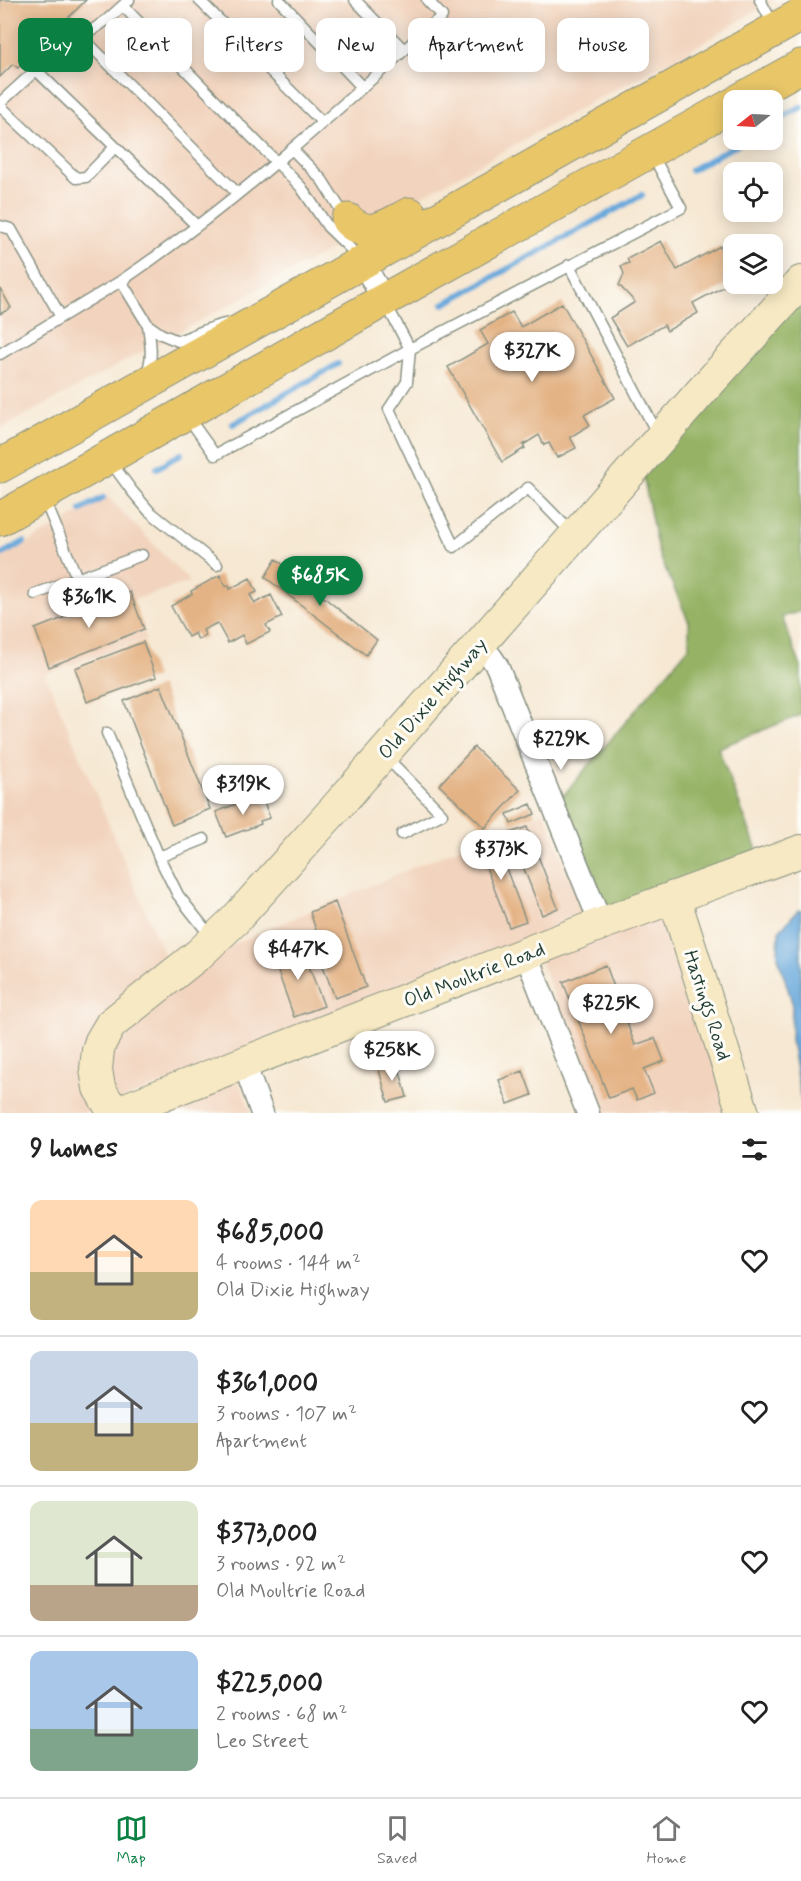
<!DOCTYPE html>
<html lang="en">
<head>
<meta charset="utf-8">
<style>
	body { margin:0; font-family:Mynerve,sans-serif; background:#f2f2f2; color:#222; height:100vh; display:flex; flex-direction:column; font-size:22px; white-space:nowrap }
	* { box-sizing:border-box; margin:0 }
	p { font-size:20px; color:#767676 }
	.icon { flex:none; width:33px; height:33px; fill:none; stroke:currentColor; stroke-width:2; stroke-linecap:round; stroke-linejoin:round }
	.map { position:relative; height:1113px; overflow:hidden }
	.details { display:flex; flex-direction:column; background:#fff; flex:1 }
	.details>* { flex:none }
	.top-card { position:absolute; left:18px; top:18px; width:765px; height:54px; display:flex; gap:12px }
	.needle { width:39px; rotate:252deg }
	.buttons { position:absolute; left:723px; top:90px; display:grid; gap:12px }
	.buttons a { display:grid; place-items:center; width:60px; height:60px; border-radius:12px; background:#fff; box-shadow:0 3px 15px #0003; font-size:30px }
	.price { position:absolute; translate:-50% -51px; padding:0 14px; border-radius:21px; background:#fff; color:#222; font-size:20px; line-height:39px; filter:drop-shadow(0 2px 3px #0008) }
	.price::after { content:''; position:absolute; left:50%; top:36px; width:18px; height:14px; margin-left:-9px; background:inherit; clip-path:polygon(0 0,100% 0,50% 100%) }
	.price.active { background:#0b8043; color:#fff }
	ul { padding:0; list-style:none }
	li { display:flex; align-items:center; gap:18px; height:150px; padding:0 30px }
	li+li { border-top:2px solid #e0e0e0 }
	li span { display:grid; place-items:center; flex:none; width:168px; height:120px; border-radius:12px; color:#555 }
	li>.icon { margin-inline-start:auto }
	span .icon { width:72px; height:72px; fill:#fffc; stroke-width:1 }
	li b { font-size:26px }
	h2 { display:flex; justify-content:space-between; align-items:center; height:72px; padding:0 30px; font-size:26px }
	.chip { padding:0 21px; border-radius:12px; background:#fff; box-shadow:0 3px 15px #0003; font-size:21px; line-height:54px }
	.chip.active { background:#0b8043; color:#fff }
	.menu { display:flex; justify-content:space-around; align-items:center; height:84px; border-top:2px solid #e0e0e0; background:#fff; font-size:16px; color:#767676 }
	.menu a { display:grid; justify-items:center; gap:3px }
	.menu .active { color:#0b8043 }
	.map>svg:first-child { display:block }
</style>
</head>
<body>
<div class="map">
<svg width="801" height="1113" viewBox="0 0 801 1113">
	<rect width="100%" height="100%" fill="#fdfcf7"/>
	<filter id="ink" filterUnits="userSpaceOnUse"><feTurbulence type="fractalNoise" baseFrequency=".0167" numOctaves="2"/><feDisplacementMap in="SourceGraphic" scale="12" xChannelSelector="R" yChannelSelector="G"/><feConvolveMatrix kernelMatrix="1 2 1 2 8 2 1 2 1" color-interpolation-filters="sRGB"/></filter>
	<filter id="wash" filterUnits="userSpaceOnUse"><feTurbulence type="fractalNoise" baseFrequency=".008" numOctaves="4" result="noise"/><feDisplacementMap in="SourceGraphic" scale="24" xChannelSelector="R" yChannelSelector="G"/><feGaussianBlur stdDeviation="1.35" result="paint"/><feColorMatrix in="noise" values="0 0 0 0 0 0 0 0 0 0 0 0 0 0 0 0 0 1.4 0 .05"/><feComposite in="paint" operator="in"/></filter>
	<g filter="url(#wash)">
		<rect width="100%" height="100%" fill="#f6e8d3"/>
		<path fill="#f2d4be" d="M0 0H774L676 59 595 100 406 205 354 237 0 429Z
			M108 497 190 582 132 600 146 639 45 674 169 966 104 1017 98 1109 87 1113H0V558Z
			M544 812 588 920 119 1101 113 1092 108 1051 111 1044 217 951Z
			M666 910 732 1113H600L540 959Z
			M237 1076 251 1113H142Z"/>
		<path fill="#95b265" stroke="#5a784c" stroke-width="1.5" d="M801 298V611L782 617 801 667V715L718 748 759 855 608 912 562 797 689 647V622L658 552 643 475Z"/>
		<path fill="#69a9dc" stroke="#447388" stroke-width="1.5" d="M798 910H801V1100L791 1040 792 1002 778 957 779 931Z"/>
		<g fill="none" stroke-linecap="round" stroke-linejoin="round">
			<path stroke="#69a9dc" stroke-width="6" d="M772 123 801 107
				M691 170 745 140
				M444 304 642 195
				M233 424 338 364
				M157 468 181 454
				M81 510 103 498
				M0 555 24 542"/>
		</g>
		<g id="blocks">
			<path fill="#e4b385" d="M0 0H86L18 68 13 64 0 77Z
				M661 241 677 270 720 246 734 272V281L693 303 698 313 667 331 664 325 627 346 610 318 635 302 619 285 624 274 621 266 629 263 627 259Z
				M0 288 11 308 0 314Z
				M562 303 615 398 584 415 590 425 570 437 576 448 557 458 549 443 544 445 539 435 523 445 525 448 502 462 448 367 488 344 480 330 512 312 521 327Z
				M276 559 377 640 366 655 265 577Z
				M220 575 226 587 229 585 230 589 250 578 257 592 250 595 255 603 271 595 282 617 266 625 270 632 246 644 242 635 228 643 217 623 203 630 206 636 198 640 195 633 188 637 171 606 192 594 191 591Z
				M130 592 144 629 49 667 35 629Z
				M143 642 156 677 87 702 75 668Z
				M161 686 210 809 172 825 124 701Z
				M474 747 520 790 485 828 439 785Z
				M261 794 270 818 260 821 261 824 226 837 216 812Z
				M531 804 535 814 511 824 507 814Z
				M527 827 558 908 542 915 510 833Z
				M493 834 526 921 509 927 476 841Z
				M335 902 366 987 335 998 316 947 321 945 310 912Z
				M301 945 324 1006 294 1017 272 955Z
				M606 965 635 1045 655 1038 664 1061 644 1069 654 1093 637 1100 632 1089 609 1098 563 982Z
				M397 1061 407 1097 388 1102 378 1066Z
				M523 1071 532 1095 508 1104 499 1080Z"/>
		</g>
	</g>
	<g filter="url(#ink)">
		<use href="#blocks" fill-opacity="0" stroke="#8a9284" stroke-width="1.5"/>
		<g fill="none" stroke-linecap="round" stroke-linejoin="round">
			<defs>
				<path id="lane" d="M199 0 322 122
					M279 0 362 87
					M355 0 404 50
					M760 0 774 26
					M123 6 301 187 328 227 360 258
					M82 37 237 193
					M36 70 197 226
					M0 103 36 70 108 19 129 0
					M0 106 76 178 86 177 115 147
					M292 149 322 180 346 218
					M0 226 11 229 61 317 0 354
					M569 265 658 435
					M385 302 410 349 681 208 652 154
					M61 317 121 281
					M231 323C213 325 196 335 178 341L161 334 148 325 121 281C236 203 339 109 442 16L427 0
					M410 349 407 382 389 409 454 547 528 488 572 533
					M146 374C154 359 150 341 148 325
					M187 416 215 455 410 349
					M110 461 132 491 149 511 217 565
					M44 498 77 578
					M35 594 142 555
					M107 733 159 857 178 895 212 938
					M385 756 442 814 402 834
					M159 857 204 839"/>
				<path id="street" d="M362 261 384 300
					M479 645 491 657 497 666 601 924
					M526 954 588 1113
					M244 1063 262 1113"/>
				<path id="secondary" d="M674 897 743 1113
					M114 1113 99 1088 96 1069 98 1050 101 1041 111 1024 199 954 235 920 333 811 699 394 801 282
					M115 1113 601 924 801 851"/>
				<path id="primary" d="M740 100 801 66
					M348 220C369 241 387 225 410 214
					M0 466 801 15
					M0 519 384 300 734 104"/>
			</defs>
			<use href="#lane" stroke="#8a9284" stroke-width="13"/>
			<use href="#street" stroke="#8a9284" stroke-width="25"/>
			<use href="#secondary" stroke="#8a9284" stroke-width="34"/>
			<use href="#primary" stroke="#8a9284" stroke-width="35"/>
			<use href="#lane" stroke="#fff" stroke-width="10"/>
			<use href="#street" stroke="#fff" stroke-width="22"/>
			<use href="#secondary" stroke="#f6e9c3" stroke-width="32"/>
			<use href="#primary" stroke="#e9c769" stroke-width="33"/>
		</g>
	</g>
	<g text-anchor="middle" stroke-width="6" stroke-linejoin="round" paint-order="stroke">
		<g font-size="20" fill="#1f3d34" stroke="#fdfcf7">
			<text transform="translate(432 698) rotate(-49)" y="7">Old Dixie Highway</text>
			<text transform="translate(474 974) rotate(-21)" y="7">Old Moultrie Road</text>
			<text transform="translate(708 1005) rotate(72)" y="7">Hastings Road</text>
		</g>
	</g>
</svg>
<div class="buttons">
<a><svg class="needle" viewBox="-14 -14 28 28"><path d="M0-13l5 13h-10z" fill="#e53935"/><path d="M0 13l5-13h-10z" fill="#767676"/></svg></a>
<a><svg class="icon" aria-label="locate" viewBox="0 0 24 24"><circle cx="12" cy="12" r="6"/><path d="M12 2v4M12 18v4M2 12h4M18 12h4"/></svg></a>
<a><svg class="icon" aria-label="layers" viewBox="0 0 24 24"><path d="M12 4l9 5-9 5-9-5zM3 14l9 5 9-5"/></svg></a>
</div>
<b class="price" style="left:532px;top:383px">$327K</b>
<b class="price active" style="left:320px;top:607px">$685K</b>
<b class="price" style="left:89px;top:629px">$361K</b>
<b class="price" style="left:561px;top:771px">$229K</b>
<b class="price" style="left:243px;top:816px">$319K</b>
<b class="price" style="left:501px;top:881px">$373K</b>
<b class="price" style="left:298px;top:981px">$447K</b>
<b class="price" style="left:611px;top:1035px">$225K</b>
<b class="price" style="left:392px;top:1082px">$258K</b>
<div class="top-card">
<a class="chip active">Buy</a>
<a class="chip">Rent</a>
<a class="chip">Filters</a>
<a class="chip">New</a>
<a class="chip">Apartment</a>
<a class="chip">House</a>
</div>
</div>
<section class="details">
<h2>9 homes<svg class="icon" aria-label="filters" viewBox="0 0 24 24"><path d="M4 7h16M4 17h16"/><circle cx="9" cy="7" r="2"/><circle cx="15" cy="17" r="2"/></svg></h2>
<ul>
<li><span style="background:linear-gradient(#ffd9b3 60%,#c2b280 0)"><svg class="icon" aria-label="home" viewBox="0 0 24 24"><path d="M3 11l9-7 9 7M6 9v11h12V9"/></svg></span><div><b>$685,000</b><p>4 rooms · 144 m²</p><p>Old Dixie Highway</p></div><svg class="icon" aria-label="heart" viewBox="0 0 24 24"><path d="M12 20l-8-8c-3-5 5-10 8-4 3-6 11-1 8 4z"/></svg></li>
<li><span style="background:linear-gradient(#c9d6e8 60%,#c2b280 0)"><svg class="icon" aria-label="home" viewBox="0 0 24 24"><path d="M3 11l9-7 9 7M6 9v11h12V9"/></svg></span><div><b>$361,000</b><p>3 rooms · 107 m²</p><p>Apartment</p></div><svg class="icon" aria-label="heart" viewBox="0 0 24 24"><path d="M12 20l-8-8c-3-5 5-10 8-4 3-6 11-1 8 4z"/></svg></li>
<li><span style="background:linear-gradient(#dfe7d0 70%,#b9a48a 0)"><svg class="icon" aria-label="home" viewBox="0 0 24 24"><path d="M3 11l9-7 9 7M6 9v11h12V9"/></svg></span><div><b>$373,000</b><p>3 rooms · 92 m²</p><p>Old Moultrie Road</p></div><svg class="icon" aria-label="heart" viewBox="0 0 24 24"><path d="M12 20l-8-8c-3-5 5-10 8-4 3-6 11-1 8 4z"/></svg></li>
<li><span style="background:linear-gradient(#a9c7e8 65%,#7fa58c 0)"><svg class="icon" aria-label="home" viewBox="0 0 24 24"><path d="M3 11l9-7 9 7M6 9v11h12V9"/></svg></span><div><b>$225,000</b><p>2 rooms · 68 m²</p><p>Leo Street</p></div><svg class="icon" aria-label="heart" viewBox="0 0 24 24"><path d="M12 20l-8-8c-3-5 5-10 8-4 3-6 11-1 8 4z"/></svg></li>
</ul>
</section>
<nav class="menu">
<a class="active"><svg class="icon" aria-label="map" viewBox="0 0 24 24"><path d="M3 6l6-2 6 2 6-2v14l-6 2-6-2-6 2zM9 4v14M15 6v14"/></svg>Map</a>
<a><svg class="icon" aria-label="saved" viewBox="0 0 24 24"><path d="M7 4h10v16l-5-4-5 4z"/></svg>Saved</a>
<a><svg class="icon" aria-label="home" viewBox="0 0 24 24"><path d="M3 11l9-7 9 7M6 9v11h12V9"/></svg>Home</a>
</nav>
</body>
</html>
